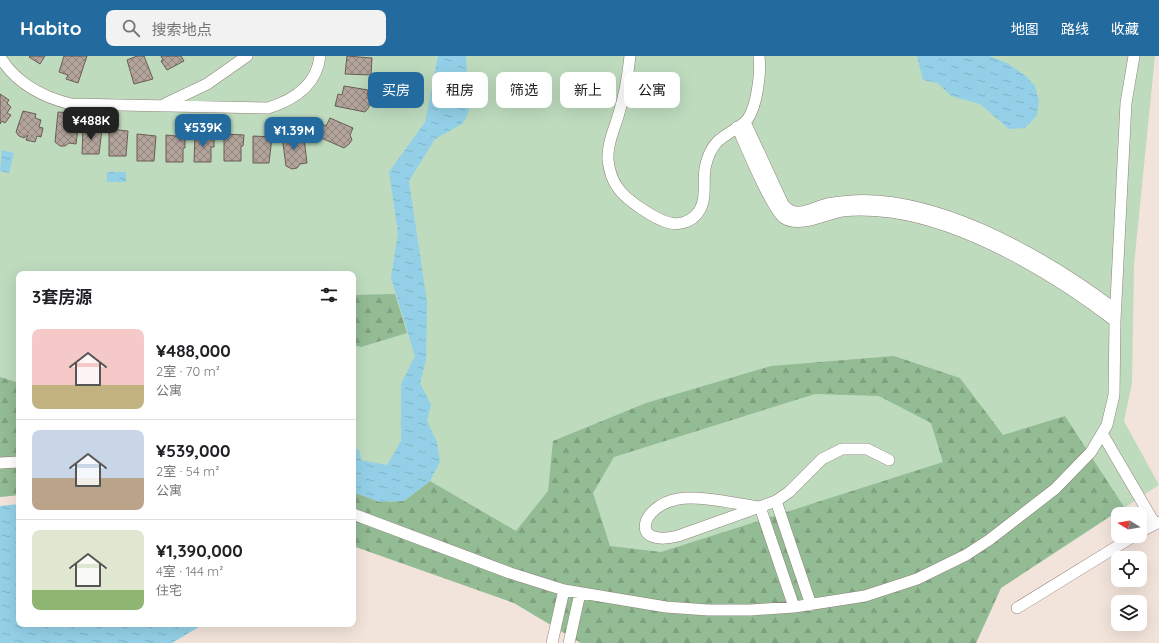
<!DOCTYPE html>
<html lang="zh">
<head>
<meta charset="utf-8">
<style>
	body { margin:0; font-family:Quicksand,"Noto Sans SC",sans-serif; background:#f2f2f2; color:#202124; height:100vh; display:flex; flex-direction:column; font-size:15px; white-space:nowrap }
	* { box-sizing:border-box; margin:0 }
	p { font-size:13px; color:#757577 }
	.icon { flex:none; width:22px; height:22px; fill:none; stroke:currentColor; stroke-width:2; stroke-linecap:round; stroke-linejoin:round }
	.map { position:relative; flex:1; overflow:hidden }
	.sheet { position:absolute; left:16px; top:215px; width:340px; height:356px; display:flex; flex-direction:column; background:#fff; border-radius:8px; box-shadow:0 4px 16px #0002 }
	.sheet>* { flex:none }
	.top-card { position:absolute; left:368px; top:16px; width:380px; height:36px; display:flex; gap:8px }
	.needle { width:26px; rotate:281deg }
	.tools { position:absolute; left:1111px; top:451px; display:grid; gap:8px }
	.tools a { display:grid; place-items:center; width:36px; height:36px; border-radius:8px; background:#fff; box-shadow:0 4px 16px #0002; font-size:20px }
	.price { position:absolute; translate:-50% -34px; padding:0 9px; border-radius:8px; background:#236b9f; color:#fff; font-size:13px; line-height:26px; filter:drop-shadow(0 1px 2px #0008) }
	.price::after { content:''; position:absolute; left:50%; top:24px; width:12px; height:9px; margin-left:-6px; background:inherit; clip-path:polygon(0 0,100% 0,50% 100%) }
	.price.active { background:#222; color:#fff }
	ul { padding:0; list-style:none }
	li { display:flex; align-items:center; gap:12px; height:100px; padding:0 16px }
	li+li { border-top:1px solid #e0e0e0 }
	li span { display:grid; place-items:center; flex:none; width:112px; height:80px; border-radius:8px; color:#555 }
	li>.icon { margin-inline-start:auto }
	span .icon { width:48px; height:48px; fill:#fffc; stroke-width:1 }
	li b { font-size:17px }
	h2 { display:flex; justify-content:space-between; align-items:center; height:48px; padding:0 16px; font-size:17px }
	.pill { padding:0 14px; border-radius:8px; background:#fff; box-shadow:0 4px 16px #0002; font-size:14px; line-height:36px }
	.pill.active { background:#236b9f; color:#fff }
	header { display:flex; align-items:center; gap:24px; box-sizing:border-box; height:56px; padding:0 20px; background:#236b9f; color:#fff }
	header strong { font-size:19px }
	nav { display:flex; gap:22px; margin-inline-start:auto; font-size:14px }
	.search { width:280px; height:36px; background:#f2f2f2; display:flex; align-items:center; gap:10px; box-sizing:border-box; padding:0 14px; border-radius:8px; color:#757577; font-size:15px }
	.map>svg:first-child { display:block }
</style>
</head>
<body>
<header>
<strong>Habito</strong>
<div class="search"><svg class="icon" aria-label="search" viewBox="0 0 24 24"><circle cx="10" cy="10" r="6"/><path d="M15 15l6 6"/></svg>搜索地点</div>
<nav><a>地图</a><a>路线</a><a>收藏</a></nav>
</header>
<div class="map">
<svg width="1159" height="587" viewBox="0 0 1159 587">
	<defs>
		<pattern id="forest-firs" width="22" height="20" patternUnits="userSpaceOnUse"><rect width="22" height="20" fill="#93bb94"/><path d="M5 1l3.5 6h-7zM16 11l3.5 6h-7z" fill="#7fa07f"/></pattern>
		<pattern id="water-ripples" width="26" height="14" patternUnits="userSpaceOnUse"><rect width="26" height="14" fill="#93d0e7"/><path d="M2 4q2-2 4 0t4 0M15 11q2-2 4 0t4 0" fill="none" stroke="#7fb2c6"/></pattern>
		<pattern id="building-cross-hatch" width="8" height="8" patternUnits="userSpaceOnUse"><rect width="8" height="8" fill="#b2a49b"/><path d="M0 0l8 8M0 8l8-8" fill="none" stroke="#91857e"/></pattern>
	</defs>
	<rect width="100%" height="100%" fill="#f3e4db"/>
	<path fill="#bedbbe" d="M0 0H1155L1134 209 1132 327 1124 365 1159 429 1001 532 976 587H581L514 547 353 490V218H19V439L0 441Z"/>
	<path fill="url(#forest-firs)" fill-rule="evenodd" d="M395 238 407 277 361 291 353 289V239Z
		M894 300 960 322 1003 379 1065 360 1124 451 1001 532 976 587H581L514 547 353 490V436L380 446 404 445 430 425 516 475 548 435 553 385 646 347 771 310ZM815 338 879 340 931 367 943 406 661 496 610 490 593 437 614 401Z
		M0 321 19 327V439L0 441Z"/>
	<path fill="url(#water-ripples)" d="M438 0H466L469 54 466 62 462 68 435 83 409 125 427 246 426 304 420 327 431 349 427 365 437 386 440 406 430 425 404 445 380 446 353 436V391L359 394 361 404 387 409 401 385V328L415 300 391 222 398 177 389 116 425 66Z
		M917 0H989L1007 7 1026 20 1035 30 1039 45 1037 59 1025 72 1009 73 980 48 951 40 938 27 923 24Z
		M2 94 14 97 9 117 0 115Z
		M107 116H126V126H107Z
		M19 448V568H204L172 587H0V450Z"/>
	<path fill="url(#building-cross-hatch)" stroke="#6a5d55" d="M30 0H45L40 8 29 1Z
		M64 0H87L78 27 66 23 68 19 59 16Z
		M137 0H144L153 23 134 28 127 4Z
		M161 0H181L184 5 167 14 161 5 163 4Z
		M347 0 372 2 371 19 345 18Z
		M344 30 368 34 367 41 370 46 369 51 365 56 335 50 338 38 342 39Z
		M0 38 9 44 7 47 11 51 7 57 11 59 5 67 2 65 0 68Z
		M23 55 36 58 35 62 41 64 39 71 43 72 41 81 37 80 35 86 26 84 28 79 24 82 19 80 16 76Z
		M58 56 70 57 69 62 79 63 76 88 69 87 65 90H60L55 86Z
		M330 62 353 72 350 79 352 84 349 88 344 92 317 80 322 68 326 70Z
		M83 71 102 73 99 98H82Z
		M109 73 128 75 126 100H109Z
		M137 78 156 80 154 105H137Z
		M224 78 244 79 243 90H241V105H224Z
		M166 79 185 81V92H183V106H166Z
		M195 79 214 80V91H211V106H194Z
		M295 79V83L304 82 307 107 300 108 297 112 292 113 286 110 282 80Z
		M253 80 272 81 269 107H253Z"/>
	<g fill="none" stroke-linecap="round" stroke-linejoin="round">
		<defs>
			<path id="minor" d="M630 0C628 19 625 38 619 57 615 72 607 87 608 104 609 113 612 124 618 132 626 144 656 164 670 167 679 169 689 166 695 160 710 145 701 125 706 108 713 81 726 81 744 67 757 56 761 16 759 0
				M0 1C16 27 42 41 71 48L268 52C294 44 317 29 320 0
				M165 48 207 28 247 0
				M745 66 783 148C786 152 790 155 795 156 805 158 818 150 827 148 849 144 872 143 894 147 971 159 1054 207 1116 254
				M737 71C745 88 772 154 784 162 799 172 825 158 842 155 858 153 875 154 891 156 968 167 1054 218 1115 265
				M1103 379 1155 468
				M0 407 19 406
				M776 445 811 549
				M353 458 510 517 564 534 666 551 708 554H751L794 551 865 540 917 523 966 499 989 484 1055 433 1091 396 1107 369 1114 339 1115 265 1126 47 1134 0
				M1140 476 1159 466
				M794 551 760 451C737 448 700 439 678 443 640 450 629 492 678 480L776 445 789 436 822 403 842 393H867L889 404
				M1017 552 1134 480
				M552 587 564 534
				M569 587 580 537"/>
		</defs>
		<use href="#minor" stroke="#8f8179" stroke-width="12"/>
		<use href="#minor" stroke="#fff" stroke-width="11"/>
	</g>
</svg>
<div class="tools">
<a><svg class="needle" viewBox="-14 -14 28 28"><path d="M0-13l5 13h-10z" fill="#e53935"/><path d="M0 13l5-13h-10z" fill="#757577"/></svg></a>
<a><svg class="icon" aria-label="locate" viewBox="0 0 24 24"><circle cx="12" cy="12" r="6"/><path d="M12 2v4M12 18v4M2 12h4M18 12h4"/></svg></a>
<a><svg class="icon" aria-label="layers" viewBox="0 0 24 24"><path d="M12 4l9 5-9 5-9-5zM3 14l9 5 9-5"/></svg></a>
</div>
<b class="price active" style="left:91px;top:85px">¥488K</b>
<b class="price" style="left:203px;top:92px">¥539K</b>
<b class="price" style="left:294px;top:95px">¥1.39M</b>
<div class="top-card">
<a class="pill active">买房</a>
<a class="pill">租房</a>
<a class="pill">筛选</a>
<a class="pill">新上</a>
<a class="pill">公寓</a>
</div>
<section class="sheet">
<h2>3套房源<svg class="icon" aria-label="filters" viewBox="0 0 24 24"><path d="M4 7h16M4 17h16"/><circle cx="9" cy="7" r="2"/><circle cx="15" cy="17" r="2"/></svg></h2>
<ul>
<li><span style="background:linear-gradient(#f6c9c9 70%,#c2b280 0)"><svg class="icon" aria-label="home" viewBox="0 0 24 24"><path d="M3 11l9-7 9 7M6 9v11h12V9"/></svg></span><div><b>¥488,000</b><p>2室 · 70 m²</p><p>公寓</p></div></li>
<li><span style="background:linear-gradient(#c9d6e8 60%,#b9a48a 0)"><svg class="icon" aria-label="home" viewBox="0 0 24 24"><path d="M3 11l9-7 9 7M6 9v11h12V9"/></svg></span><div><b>¥539,000</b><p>2室 · 54 m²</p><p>公寓</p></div></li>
<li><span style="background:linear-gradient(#dfe7d0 75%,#8fb573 0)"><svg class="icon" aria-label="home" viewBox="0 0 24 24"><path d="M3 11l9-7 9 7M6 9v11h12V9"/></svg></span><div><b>¥1,390,000</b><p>4室 · 144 m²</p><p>住宅</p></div></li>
</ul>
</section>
</div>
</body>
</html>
